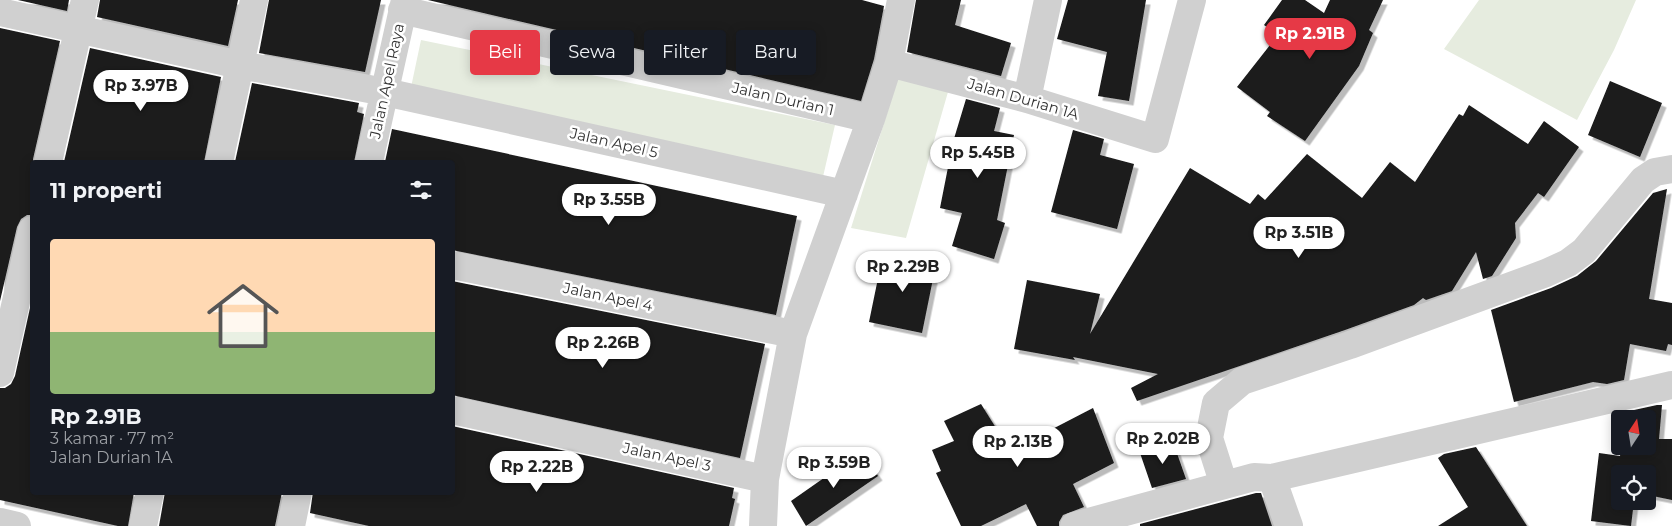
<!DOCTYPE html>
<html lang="id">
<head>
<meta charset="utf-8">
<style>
	body { margin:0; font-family:Montserrat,sans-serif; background:#242831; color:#f1f3f6; height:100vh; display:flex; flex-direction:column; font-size:19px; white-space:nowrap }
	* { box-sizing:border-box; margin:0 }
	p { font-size:16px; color:#9ea1a6 }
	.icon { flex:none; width:28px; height:28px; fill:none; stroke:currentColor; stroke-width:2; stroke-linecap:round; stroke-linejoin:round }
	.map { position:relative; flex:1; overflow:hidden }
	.details { position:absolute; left:30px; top:160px; width:425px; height:335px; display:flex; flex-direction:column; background:#171b24; border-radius:5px; box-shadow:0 2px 12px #0003 }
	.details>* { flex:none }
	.top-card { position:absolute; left:470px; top:30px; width:475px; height:45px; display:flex; gap:10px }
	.needle { width:32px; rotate:12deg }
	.buttons { position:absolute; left:1611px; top:410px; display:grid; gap:10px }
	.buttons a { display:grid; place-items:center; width:45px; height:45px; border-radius:5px; background:#171b24; box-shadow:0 2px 12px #0003; font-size:25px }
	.price { position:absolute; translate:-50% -42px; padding:0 11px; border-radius:18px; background:#fff; color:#222; font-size:16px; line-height:32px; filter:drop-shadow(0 1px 2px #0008) }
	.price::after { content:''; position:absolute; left:50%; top:30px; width:15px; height:11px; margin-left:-8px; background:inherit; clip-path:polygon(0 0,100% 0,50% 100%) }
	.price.selected { background:#e63946; color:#fff }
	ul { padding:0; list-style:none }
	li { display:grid; align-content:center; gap:10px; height:265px; padding:0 20px }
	li span { display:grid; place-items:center; height:155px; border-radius:5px; color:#555 }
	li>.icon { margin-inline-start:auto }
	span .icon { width:90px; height:90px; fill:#fffc; stroke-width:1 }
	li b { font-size:21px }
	h2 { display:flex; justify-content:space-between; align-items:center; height:60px; padding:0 20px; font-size:21px }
	.chip { padding:0 18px; border-radius:5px; background:#171b24; box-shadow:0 2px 12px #0003; font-size:18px; line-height:45px }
	.chip.selected { background:#e63946; color:#fff }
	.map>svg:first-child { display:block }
</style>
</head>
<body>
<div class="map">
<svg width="1672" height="526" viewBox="0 0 1672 526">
	<defs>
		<filter id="shadow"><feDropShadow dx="4.5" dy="4.5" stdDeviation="0" flood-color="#0004"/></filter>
	</defs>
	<rect width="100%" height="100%" fill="#fff"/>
	<path fill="#e6ecdf" d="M1479 0H1636L1614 50 1577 120 1444 49Z
		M421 40 835 125 822 181 410 92Z
		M900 72 950 85 906 238 851 228Z"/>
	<path fill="#1a1a1a" filter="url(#shadow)" d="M18 0H69L67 11Z
		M100 0H238L228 46 97 17Z
		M269 0H381L365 72 259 53Z
		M428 0H862L884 6 874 59 861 101Z
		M916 0H961L955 25 1011 43 1001 76 907 52Z
		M1068 0H1146L1129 101 1098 96 1107 52 1057 39Z
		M1282 0H1305L1324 13 1330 0H1383L1369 30 1373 33 1359 66 1305 141 1267 116 1270 112 1237 87 1278 35 1264 25Z
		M0 28 60 41 33 159 32 215H27L21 219 17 227 0 301Z
		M90 48 221 77 204 162H64Z
		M1610 81 1662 103 1640 157 1588 135Z
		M252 83 359 103 357 112 364 114 354 162H235Z
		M966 99 1000 108 994 131 1014 135 997 220 1005 223 994 259 952 246 962 213 940 208 953 142Z
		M1469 105 1528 144 1544 121 1579 147 1544 197 1538 193 1515 223 1516 238 1492 276 1483 279 1476 252 1452 291 1426 300 1423 298 1414 305 1345 330 1137 401 1131 388 1158 374 1073 357 1075 360 1014 349 1027 280 1100 294 1090 334 1190 168 1250 204 1258 194 1265 200 1307 154 1362 198 1390 162 1415 182 1459 114 1463 116Z
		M392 129 797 216 776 315 452 250V162H385Z
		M1073 130 1104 139 1100 155 1134 164 1117 229 1051 212Z
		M1667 189 1649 299 1672 303V345L1668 344 1666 351 1630 344 1624 380 1607 384 1593 382 1514 402 1491 310 1551 288 1577 276 1596 261 1653 193Z
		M883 254 936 264 922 333 869 322Z
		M452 281 765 344 740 458 452 395Z
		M32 299V492H134L128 526H118L0 500V388H5L11 384 15 376Z
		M981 404 1006 444 1032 431 1035 438 1093 408 1114 463 1073 484 1084 507 1063 515 1059 522V526H1037L1026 504 981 526H961L936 473 941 471 932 450 954 441 944 421Z
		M1657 405H1662L1659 439H1672V500L1648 495V474H1620V501H1634L1631 526 1591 521 1599 453 1620 456 1622 446H1648V419H1625V412Z
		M452 426 734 488 732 498 735 499 729 526H369L310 513 313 492H452Z
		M1173 442 1186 479 1152 488 1140 453Z
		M1476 447 1527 526H1438L1468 507 1438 458 1444 454Z
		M861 452 878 476 806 526 791 501Z
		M165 492H282L275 526H159Z
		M1256 493H1261L1272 526H1140V524Z"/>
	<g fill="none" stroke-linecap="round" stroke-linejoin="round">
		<path stroke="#d0d0d0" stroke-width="28" d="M402 10 871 119
			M0 12 240 65 385 92 844 194
			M889 63 1027 99 1155 139 1192 0
			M1027 99 1048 0
			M48 162 85 0
			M219 162 254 0
			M369 162 405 0
			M452 265 793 334
			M0 373 32 230
			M452 410 765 479
			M1272 478 1672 385
			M1224 485 1209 438 1216 403 1242 381 1350 345 1546 273 1568 263 1584 251 1643 180 1655 172 1672 169
			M0 522 17 526
			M143 526 150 492
			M291 526 298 492
			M763 526 765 479 793 334 871 119 889 63 901 0
			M1074 526 1254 477 1272 478 1289 526"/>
	</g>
	<g text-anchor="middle" stroke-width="5" stroke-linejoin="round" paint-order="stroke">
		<g font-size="15" fill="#333" stroke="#fff">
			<text transform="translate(387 81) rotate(-78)" y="5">Jalan Apel Raya</text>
			<text transform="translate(783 99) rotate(13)" y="5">Jalan Durian 1</text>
			<text transform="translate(1023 99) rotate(16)" y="5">Jalan Durian 1A</text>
			<text transform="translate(614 143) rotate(13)" y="5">Jalan Apel 5</text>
			<text transform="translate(608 297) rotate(12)" y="5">Jalan Apel 4</text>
			<text transform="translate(667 457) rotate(12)" y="5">Jalan Apel 3</text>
		</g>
	</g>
</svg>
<div class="buttons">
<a><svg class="needle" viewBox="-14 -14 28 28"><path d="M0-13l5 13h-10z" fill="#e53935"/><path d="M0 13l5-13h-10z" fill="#9ea1a6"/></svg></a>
<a><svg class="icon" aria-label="locate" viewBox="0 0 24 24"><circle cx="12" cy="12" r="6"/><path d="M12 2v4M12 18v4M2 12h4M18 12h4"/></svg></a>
</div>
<b class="price selected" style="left:1310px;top:60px">Rp 2.91B</b>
<b class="price" style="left:141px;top:112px">Rp 3.97B</b>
<b class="price" style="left:978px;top:179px">Rp 5.45B</b>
<b class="price" style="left:609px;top:226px">Rp 3.55B</b>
<b class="price" style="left:1299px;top:259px">Rp 3.51B</b>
<b class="price" style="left:903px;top:293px">Rp 2.29B</b>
<b class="price" style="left:603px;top:369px">Rp 2.26B</b>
<b class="price" style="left:1163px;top:465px">Rp 2.02B</b>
<b class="price" style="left:1018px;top:468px">Rp 2.13B</b>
<b class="price" style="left:834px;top:489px">Rp 3.59B</b>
<b class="price" style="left:537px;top:493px">Rp 2.22B</b>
<div class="top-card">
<a class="chip selected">Beli</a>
<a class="chip">Sewa</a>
<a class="chip">Filter</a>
<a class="chip">Baru</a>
</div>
<section class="details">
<h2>11 properti<svg class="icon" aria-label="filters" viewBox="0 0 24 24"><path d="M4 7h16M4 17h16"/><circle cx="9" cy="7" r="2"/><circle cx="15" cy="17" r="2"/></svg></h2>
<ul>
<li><span style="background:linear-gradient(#ffd9b3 60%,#8fb573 0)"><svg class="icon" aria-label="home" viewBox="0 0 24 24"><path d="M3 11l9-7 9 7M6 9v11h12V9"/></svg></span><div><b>Rp 2.91B</b><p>3 kamar · 77 m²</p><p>Jalan Durian 1A</p></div></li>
</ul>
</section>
</div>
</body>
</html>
